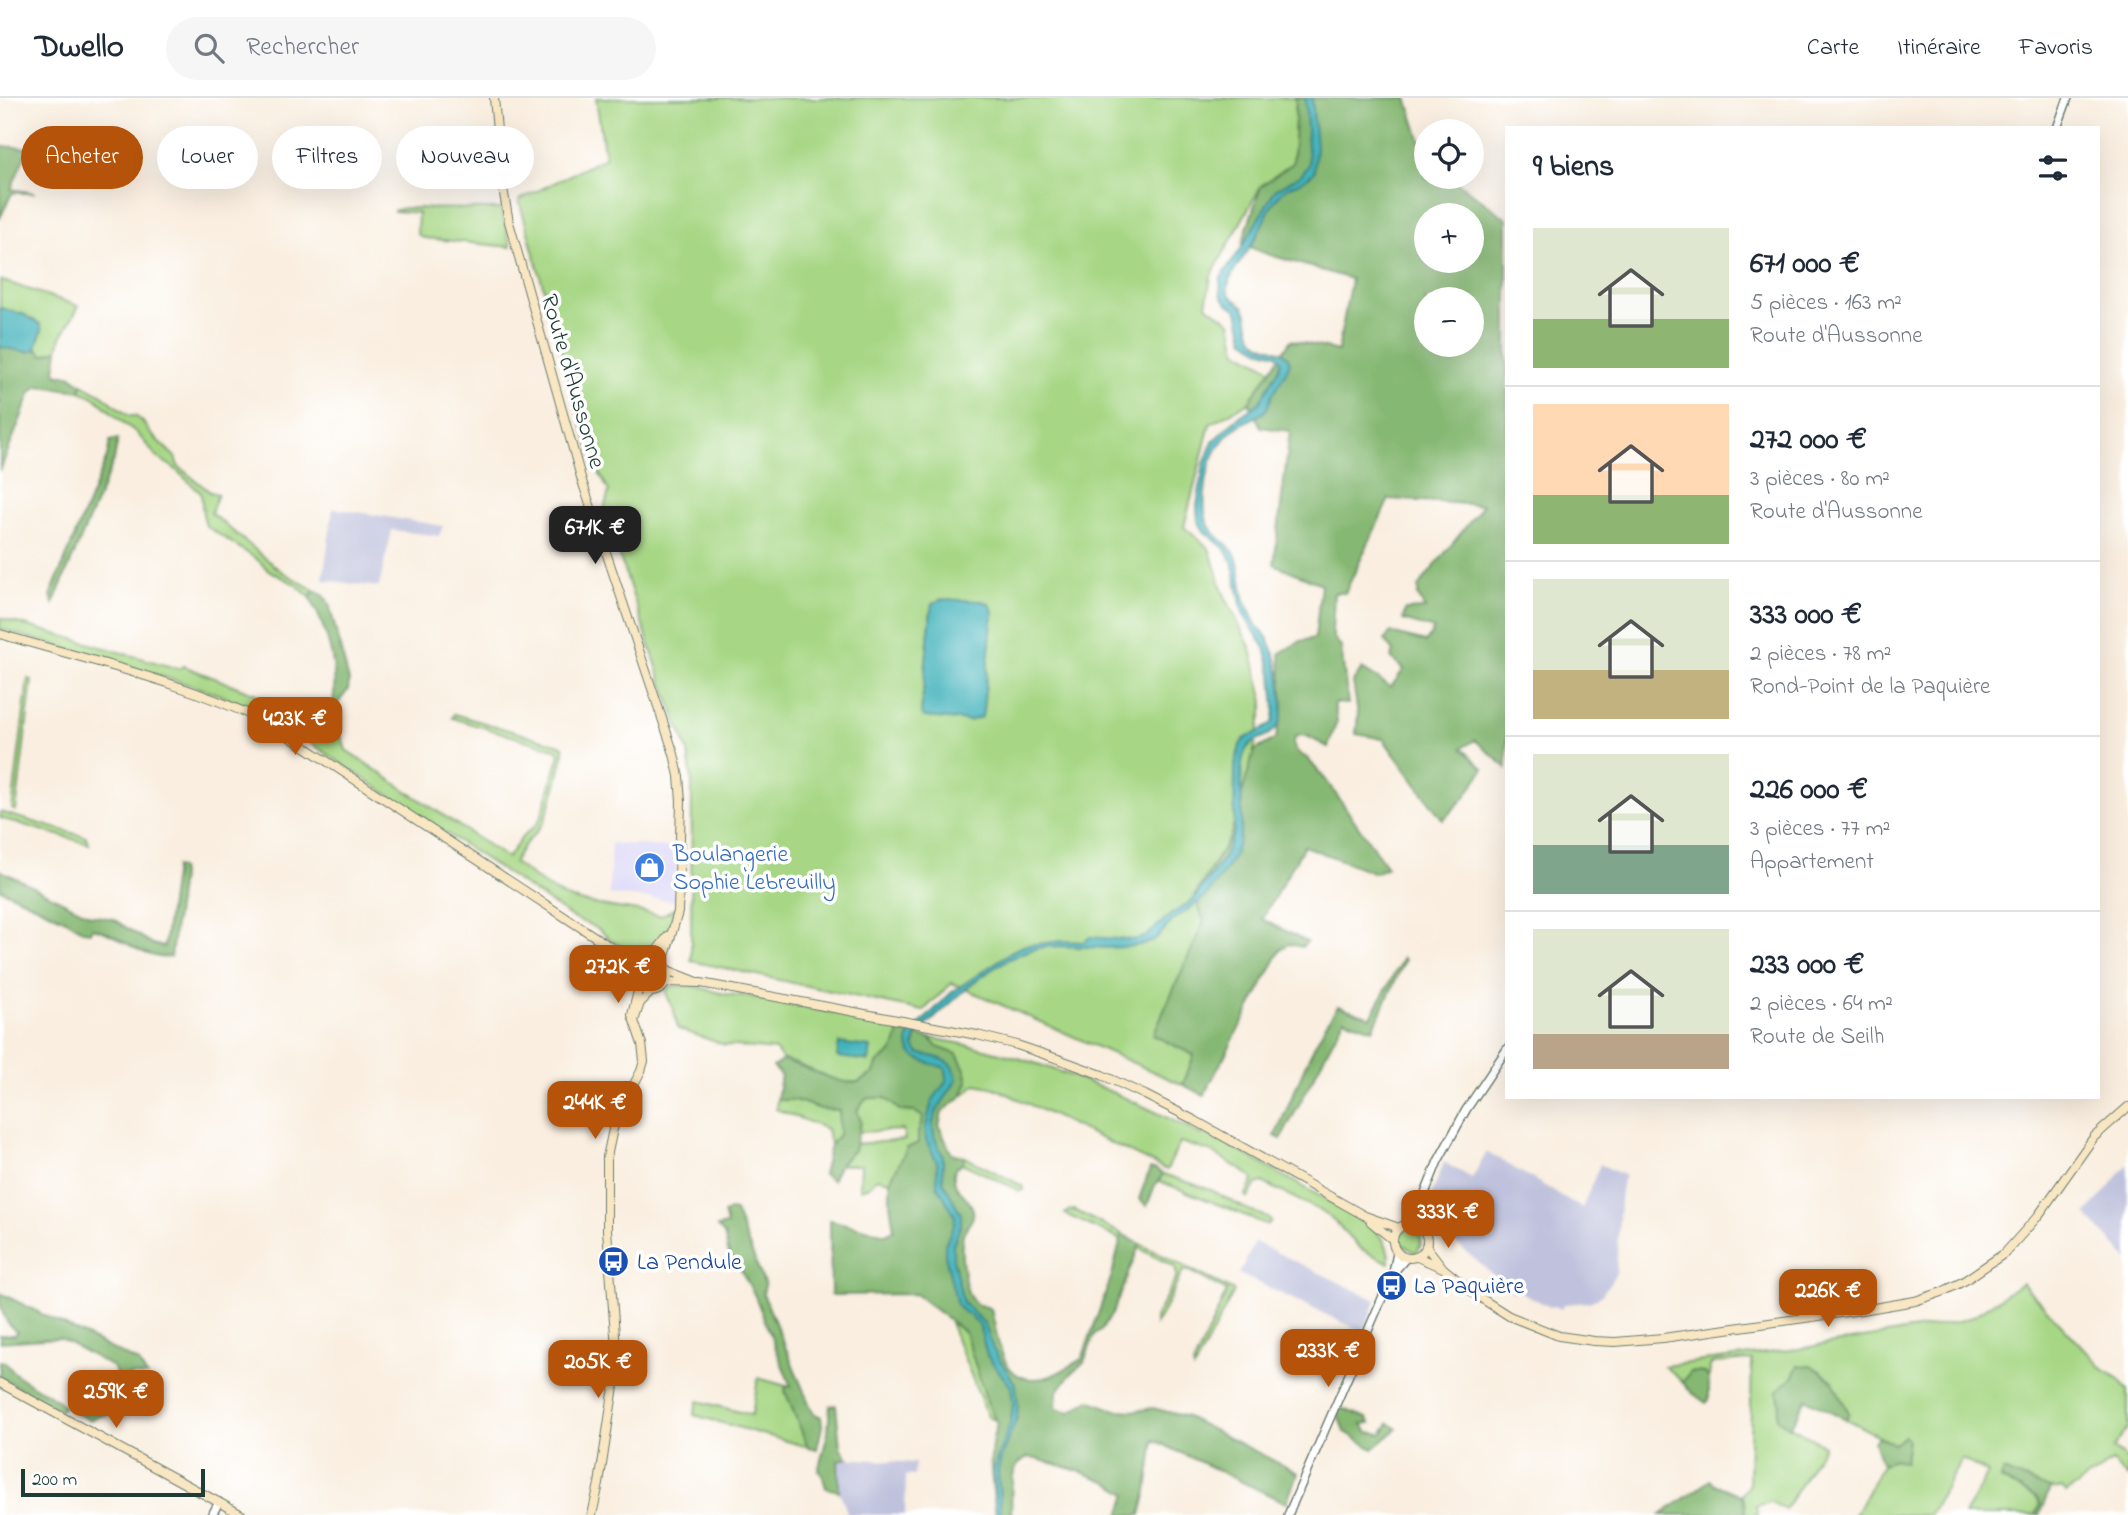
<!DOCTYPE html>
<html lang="fr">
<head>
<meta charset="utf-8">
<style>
	body { margin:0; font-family:"Indie Flower",sans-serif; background:#f6f6f7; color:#1f2937; height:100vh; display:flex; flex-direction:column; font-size:26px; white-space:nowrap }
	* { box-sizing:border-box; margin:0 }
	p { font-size:23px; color:#747a83 }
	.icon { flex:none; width:38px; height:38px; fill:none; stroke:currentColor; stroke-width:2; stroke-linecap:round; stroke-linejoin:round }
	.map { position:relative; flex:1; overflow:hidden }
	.sheet { position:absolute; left:1505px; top:28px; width:595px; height:973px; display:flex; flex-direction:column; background:#fff; border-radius:0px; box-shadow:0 7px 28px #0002 }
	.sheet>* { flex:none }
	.top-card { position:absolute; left:21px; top:28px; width:665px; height:63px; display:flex; gap:14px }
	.controls { position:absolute; left:1414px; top:21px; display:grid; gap:14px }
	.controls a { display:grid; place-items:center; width:70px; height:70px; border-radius:50%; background:#fff; box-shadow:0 7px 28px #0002; font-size:35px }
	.scale { position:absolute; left:21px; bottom:18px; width:184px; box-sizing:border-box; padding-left:7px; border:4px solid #1f3d34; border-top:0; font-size:19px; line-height:24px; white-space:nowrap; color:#1f3d34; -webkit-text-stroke:5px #fff; paint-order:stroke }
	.price { position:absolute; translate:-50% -60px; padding:0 16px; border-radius:14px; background:#b45309; color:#fff; font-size:23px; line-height:46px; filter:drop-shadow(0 2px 4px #0008) }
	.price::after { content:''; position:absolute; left:50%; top:42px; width:21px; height:16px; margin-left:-10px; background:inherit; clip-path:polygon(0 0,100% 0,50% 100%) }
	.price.on { background:#222; color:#fff }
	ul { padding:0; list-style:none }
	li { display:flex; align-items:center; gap:21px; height:175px; padding:0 28px }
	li+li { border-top:2px solid #e0e1e3 }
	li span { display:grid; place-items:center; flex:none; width:196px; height:140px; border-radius:0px; color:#555 }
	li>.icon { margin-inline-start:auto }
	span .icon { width:84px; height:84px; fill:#fffc; stroke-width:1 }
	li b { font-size:30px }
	h2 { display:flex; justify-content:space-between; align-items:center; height:84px; padding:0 28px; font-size:30px }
	.pill { padding:0 24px; border-radius:32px; background:#fff; box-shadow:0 7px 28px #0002; font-size:24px; line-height:63px }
	.pill.on { background:#b45309; color:#fff }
	header { display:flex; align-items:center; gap:42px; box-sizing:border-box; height:98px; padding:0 35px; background:#fff; border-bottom:2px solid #e0e1e3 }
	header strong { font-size:33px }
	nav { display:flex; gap:38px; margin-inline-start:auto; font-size:24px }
	.search { width:490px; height:63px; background:#f6f6f7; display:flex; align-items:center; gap:18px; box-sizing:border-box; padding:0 24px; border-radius:38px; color:#747a83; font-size:26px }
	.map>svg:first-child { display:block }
</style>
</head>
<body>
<header>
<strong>Dwello</strong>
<div class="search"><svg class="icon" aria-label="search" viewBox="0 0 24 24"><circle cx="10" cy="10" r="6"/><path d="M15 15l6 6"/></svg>Rechercher</div>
<nav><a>Carte</a><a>Itinéraire</a><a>Favoris</a></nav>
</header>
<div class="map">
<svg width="2128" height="1417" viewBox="0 0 2128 1417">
	<rect width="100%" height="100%" fill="#fff"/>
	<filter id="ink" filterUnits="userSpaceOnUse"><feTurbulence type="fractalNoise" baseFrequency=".0143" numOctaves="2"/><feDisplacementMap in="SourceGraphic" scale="14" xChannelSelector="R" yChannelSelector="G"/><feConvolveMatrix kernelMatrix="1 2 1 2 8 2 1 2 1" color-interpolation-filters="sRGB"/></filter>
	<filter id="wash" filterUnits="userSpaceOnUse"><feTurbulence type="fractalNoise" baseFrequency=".00686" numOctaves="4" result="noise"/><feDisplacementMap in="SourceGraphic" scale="28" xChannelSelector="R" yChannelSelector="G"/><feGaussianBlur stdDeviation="1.57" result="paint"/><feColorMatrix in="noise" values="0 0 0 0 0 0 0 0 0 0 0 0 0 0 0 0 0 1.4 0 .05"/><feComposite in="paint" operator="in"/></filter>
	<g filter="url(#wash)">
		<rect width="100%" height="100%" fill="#f9eedf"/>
		<path fill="#dad6f7" d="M611 745 676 750V803L609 797Z"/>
		<path fill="#c0c2dd" d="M333 410 443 428 439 438 392 432 379 489 323 482Z
			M1487 1054 1582 1110 1600 1066 1625 1078 1621 1085 1616 1175 1601 1198 1589 1204 1565 1206 1561 1211 1555 1208 1550 1209 1517 1192 1513 1194 1436 1128V1116L1428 1106 1444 1064 1472 1080Z
			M2128 1066V1162L2086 1116Z
			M1255 1144 1376 1202 1363 1234 1239 1176Z
			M832 1359 915 1365 914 1378 906 1377 905 1417H848L833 1375Z"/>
		<path fill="#a7d785" stroke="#638a5c" stroke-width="2" fill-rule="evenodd" d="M596 0H1296L1293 65 1261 88 1211 178 1206 207 1231 224 1237 253 1271 271 1249 304 1210 326 1184 429 1209 450 1223 494 1251 551 1264 604 1254 653 1230 739 1195 797 1204 824 1153 937 1194 957 1183 987 952 885 923 913 691 863 692 684 688 654 661 581 604 412 609 393 595 367 582 327 519 102 605 60ZM931 511 993 515 981 619 921 616Z
			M403 110 501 111 511 149 424 140 417 136 418 115 393 113Z
			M0 182 79 208 61 239 58 252 43 257 36 250 42 232 40 226 23 216 0 210Z
			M82 286 101 296 129 318H135L142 323 151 336 175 359 178 368 210 394 218 396 211 415 281 473 314 492 310 499 295 486 268 472 258 462 206 428 203 416 201 395 174 370 157 359 137 335 125 326 94 299 80 293Z
			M0 520 179 571 183 568 256 596 317 628 325 629 333 604 338 605C335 623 340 636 346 652L507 760 524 737 536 727 541 719 560 656 558 652 452 620 454 616 560 647 564 650V655C558 676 553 706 543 725 533 741 522 744 514 765 528 774 553 796 569 800 598 810 630 809 660 818L676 810C665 845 649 869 612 843 607 840 604 835 599 832 592 827 583 824 575 821L312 646 260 615 223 598 187 586 0 531Z
			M28 581 32 582 16 713 12 711Z
			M0 714 86 739 89 746 0 720Z
			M643 866 664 875 660 886 651 889 641 883 639 874Z
			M672 888H694L725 896 749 898 880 924 899 934C894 952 894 955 878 964L874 975 858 984H840L797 966 783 962 775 952 725 947 678 931 674 913 666 895 667 891Z
			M930 940C1030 956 1112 991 1202 1037L1209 1036 1350 1115C1371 1129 1390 1137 1389 1165L1361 1151 1335 1124 1321 1113 1262 1084 1256 1086 1248 1100 1245 1098 1253 1083 1252 1079 1212 1054 1180 1044 1167 1072 995 990 976 986 961 999C971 979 967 975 957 956L937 949Z
			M866 999 885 1000 901 1013 915 1014 923 1019 918 1035V1045L899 1067 890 1083 877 1080 868 1089 860 1091 861 1067H840L854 1052 855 1046 905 1042 903 1032 858 1034 861 1024 857 1012Z
			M777 1002H795L821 1011 839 1012V1037L830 1047 827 1031 776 1011Z
			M965 1059 1023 1088V1092L1020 1093 962 1065Z
			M1163 1076 1211 1092 1246 1111 1267 1119 1271 1123 1267 1127 1225 1109 1159 1083Z
			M1074 1112 1122 1136 1121 1142 1065 1116 1068 1113Z
			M1408 1130C1422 1133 1425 1143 1416 1155L1397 1143 1399 1136Z
			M1140 1146 1234 1193 1194 1271 1193 1267 1227 1193 1189 1173H1183L1161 1218 1155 1227V1220L1177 1178 1175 1169 1138 1150Z
			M2022 1185 2105 1273 2118 1280 2128 1292V1330L2113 1351 2128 1362V1379L2112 1364 2066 1395 2062 1390C2045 1396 2020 1380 2003 1373L2000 1381 2037 1400 2040 1406 2035 1417H1964L1988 1375 1962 1361 1930 1417H1855L1882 1367 1893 1361 1894 1346 1846 1321 1849 1315C1836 1292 1829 1266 1798 1268L1793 1278 1777 1293 1780 1305 1777 1320 1790 1329 1824 1347 1785 1412 1771 1404 1756 1408 1757 1417H1745L1744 1403 1741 1397 1749 1386 1752 1262 1713 1265 1710 1268 1709 1281 1705 1275 1691 1274 1683 1284 1664 1268 1798 1251 1952 1225 1972 1219Z
			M950 1225 965 1234 987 1303 995 1322 988 1319Z
			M758 1280 786 1288 785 1293 808 1349 694 1317 698 1303 752 1317Z"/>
		<path fill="#85b872" stroke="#527a53" stroke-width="2" fill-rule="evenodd" d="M1296 0H1407L1426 60V79H1450L1507 121V670L1475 642 1462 650 1484 671 1464 700 1443 722 1383 641 1356 636 1358 617 1353 584 1362 571 1391 589 1404 571 1391 560 1394 553 1384 542 1391 535 1426 544 1434 531 1403 522 1405 512 1425 511 1418 498V489L1483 407 1389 401 1345 495H1334L1332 533 1334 540 1341 549 1348 606 1334 605 1337 623 1328 649 1305 637 1296 638 1293 646 1297 654 1307 660 1326 682 1387 769 1375 775 1304 748 1262 821 1307 844 1302 849 1289 846 1281 851 1204 997 1183 987 1194 957 1153 937 1204 824 1195 797 1230 739 1254 653 1276 640 1283 609 1280 555 1301 543 1315 540 1321 486 1274 466 1290 333 1261 329 1249 304 1291 242 1338 253 1351 181 1267 156 1242 146 1261 88 1293 65ZM1426 117H1472V163H1426ZM1426 201H1472V247H1426Z
			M0 48 28 50 11 91 35 95H12L0 120Z
			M0 249 27 254 36 250 43 257 58 252 55 272 58 277H70L82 286 80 293 38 288 31 294 0 373Z
			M118 341 114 362 53 506 51 496 107 359 110 343Z
			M314 493 323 496 329 506 349 583 348 592 338 605 333 604C339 567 326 531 310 499Z
			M175 769 180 770 181 778 171 859C142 863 120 835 92 830L90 834 84 833 66 822 0 791V772L90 817 113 821 152 846 164 849Z
			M1403 860 1405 862 1373 931 1344 921 1281 1041 1275 1038C1295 995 1310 947 1338 908L1371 919Z
			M899 934 930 940 937 949 957 956 965 971 968 984 961 999 942 1014 939 1028 951 1055 965 1059 962 1065 955 1070C949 1093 968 1094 973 1112 975 1124 966 1126 963 1136 960 1149 963 1197 975 1205 979 1208 986 1208 991 1211 999 1242 1000 1292 1048 1279 1059 1276 1072 1266 1082 1261L1112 1177 1122 1136 1140 1146 1112 1216 1101 1232 1095 1236 1084 1264 1070 1277 1057 1294 1056 1310 1070 1314 1089 1302 1115 1312 1136 1313 1153 1310 1187 1319 1298 1375 1286 1405 1154 1342 1147 1393 1141 1417H1120L1127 1396C1097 1376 1063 1368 1028 1359 1006 1368 1013 1398 1011 1417H996C992 1384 986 1358 997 1326L987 1303 965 1234 915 1196 831 1197 830 1122 886 1136 894 1132 890 1105V1083L907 1050 918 1045V1035L923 1019 915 1014 901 1013 885 1000H866L857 1012 861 1024 854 1052 841 1064 832 1082 823 1076 830 1047 839 1037V1012L821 1011 795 1002H777L781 977 773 969 783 962C802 967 842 989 859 984 864 982 870 978 874 975L878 964C894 955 894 952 899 934Z
			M1150 1071H1155L1163 1076 1155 1087 1147 1108 1139 1101Z
			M730 1112 735 1113 765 1187 763 1196 813 1315 821 1319 822 1328 817 1351 808 1349 785 1293 786 1288 791 1289 755 1198 740 1170 729 1157 724 1136 717 1129 727 1127 724 1115Z
			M0 1195 138 1264 147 1278 130 1277 125 1281 128 1313H116L89 1322 74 1314 83 1310H110L118 1303V1285L114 1270 60 1240 0 1244V1237H15L17 1234C4 1225 0 1211 0 1195Z
			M0 1263 5 1264C21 1287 45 1290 64 1308L60 1313 0 1279Z
			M1811 1267 1832 1282 1849 1315 1846 1321 1806 1301 1790 1329 1777 1321 1780 1305 1777 1293 1793 1278 1798 1268Z
			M1691 1274 1705 1275 1709 1281V1302L1706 1305 1691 1294 1683 1284Z
			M830 1307H836L840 1349 848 1360 838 1362 839 1393 826 1390 822 1376 818 1373 828 1335Z
			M1341 1310 1367 1320 1370 1325 1362 1326 1368 1334 1382 1336 1389 1325 1397 1331 1373 1351 1344 1333 1338 1317Z
			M1878 1338 1894 1346 1905 1338 1908 1342 1905 1364 1893 1361 1882 1367 1874 1343Z
			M2003 1373 2050 1391 2039 1417H2035L2040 1407 2037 1400 2000 1381Z
			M1710 1382 1714 1386 1741 1397 1744 1403 1745 1417 1730 1415V1417H1661Z"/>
		<path fill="#42b2bb" stroke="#307878" stroke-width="2" d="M1305 0H1312L1316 49 1314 74C1306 85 1291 85 1282 94 1270 105 1264 126 1255 141 1248 153 1239 165 1232 177 1230 181 1227 188 1228 193 1229 200 1238 203 1243 208 1250 216 1247 229 1253 239 1263 254 1285 246 1290 265 1286 277 1279 286 1272 297 1270 302 1269 308 1266 312 1261 318 1250 321 1243 325 1217 341 1207 365 1205 396 1204 407 1204 422 1211 431 1219 442 1230 446 1236 458 1242 473 1240 490 1246 504 1249 512 1253 521 1257 528 1261 534 1268 538 1270 545 1278 561 1281 584 1282 602 1287 652 1245 627 1242 666 1238 711 1252 736 1222 777 1216 786 1210 794 1202 801 1193 809 1182 815 1173 823 1166 829 1161 837 1154 842 1139 851 1104 850 1086 849 1069 849 1050 846 1034 851 989 864 948 907 916 938L914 948 918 955C937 960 953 959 957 981L937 1013 933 1025 934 1038 943 1058V1083L961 1116V1127L953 1146V1160L963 1204 985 1226 993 1251 1016 1287 1018 1307 1017 1320 1004 1351 998 1372 1001 1417H996L993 1372 1011 1322 1013 1306 1011 1289 987 1258 979 1227 971 1218 961 1212 957 1207 945 1157V1146L954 1127 955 1118 937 1087V1064L926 1042 925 1031 932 1003 947 982 946 972 943 969C925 964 901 960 910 936L952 894 1016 851 1026 847 1063 843 1084 844 1090 839 1133 842 1145 839 1170 817 1193 802 1222 762 1234 735 1235 667 1240 647 1244 641 1265 630 1273 624 1275 612 1272 576 1265 550 1243 516 1232 463 1224 450 1204 433 1198 423 1197 408 1204 366 1213 343 1236 321 1259 305 1279 271 1281 263 1277 256 1259 251 1244 241 1238 213 1226 204 1221 197 1220 181 1242 149 1275 92 1301 77 1309 67Z
			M0 210 23 216 40 226 42 232 35 252 27 254 0 249Z
			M942 501 982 503C989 505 992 507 993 515L983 613 982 619 969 623 925 619 921 616 931 511 933 505Z
			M839 945 871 949 869 963 837 959Z"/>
	</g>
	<g filter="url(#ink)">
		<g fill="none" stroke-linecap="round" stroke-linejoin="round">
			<defs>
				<path id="tertiary" d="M2057 30 2068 0
					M1406 1127 1422 1103 1438 1063 1466 1012 1507 951
					M1421 1131 1422 1104
					M1393 1175 1406 1160
					M212 1417 219 1404
					M1288 1417 1393 1175 1397 1155"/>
				<path id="secondary" d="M494 0 502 85 509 124 582 383 674 656 679 678 681 703 678 814 663 865
					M0 536C91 563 185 584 270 626L609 848 627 864 634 873
					M616 851 642 862
					M651 860 668 838
					M634 877a17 17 0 1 1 34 0a17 17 0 1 1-34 0Z
					M667 872 695 883
					M666 884 701 885 977 937 1017 947 1061 962 1102 977 1145 997 1194 1022 1365 1118 1399 1130
					M635 920 640 905 651 894
					M1371 1124 1393 1142
					M1393 1143a17 17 0 1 1 34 0a17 17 0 1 1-34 0Z
					M1426 1148 1443 1170
					M1417 1159 1443 1170 1476 1197 1509 1218 1559 1238 1594 1243 1615 1244 1663 1240 1868 1211 1915 1203 1942 1194 1964 1183 2005 1155 2038 1118 2094 1039 2128 1009
					M0 1285 242 1417
					M592 1417 599 1386 616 1275V1250L607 1132V1059L613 1031 619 1014 641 973 644 963 642 946 632 917 639 889"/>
			</defs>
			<use href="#tertiary" stroke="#6b7b70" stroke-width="10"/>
			<use href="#secondary" stroke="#6b7b70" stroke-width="10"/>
			<use href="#tertiary" stroke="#fff" stroke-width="7"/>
			<use href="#secondary" stroke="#f9e7c3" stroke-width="8"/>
		</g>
	</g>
	<defs>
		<symbol id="shop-disc" viewBox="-11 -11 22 22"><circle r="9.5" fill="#3f7fe0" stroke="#fff"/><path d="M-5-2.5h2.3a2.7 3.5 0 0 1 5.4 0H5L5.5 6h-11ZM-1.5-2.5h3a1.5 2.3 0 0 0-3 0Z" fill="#fff"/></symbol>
		<symbol id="bus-disc" viewBox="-11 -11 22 22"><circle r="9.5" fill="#1a4fb4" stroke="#fff"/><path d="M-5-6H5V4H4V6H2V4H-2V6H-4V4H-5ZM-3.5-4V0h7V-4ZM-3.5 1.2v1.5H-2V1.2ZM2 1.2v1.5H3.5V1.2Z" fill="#fff"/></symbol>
	</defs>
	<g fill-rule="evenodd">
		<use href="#shop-disc" x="632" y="752" width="35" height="35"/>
		<use href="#bus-disc" x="596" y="1146" width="35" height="35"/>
		<use href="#bus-disc" x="1374" y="1170" width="35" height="35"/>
	</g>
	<g text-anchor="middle" stroke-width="7" stroke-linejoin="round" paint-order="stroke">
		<g font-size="24" fill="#1f3d34" stroke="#fff">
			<text transform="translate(574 283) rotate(74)" y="8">Route d'Aussonne</text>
		</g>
		<g font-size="24" fill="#366cbe" stroke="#fff" text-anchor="start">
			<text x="673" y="763">Boulangerie<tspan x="673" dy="28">Sophie Lebreuilly</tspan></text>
		</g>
		<g font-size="24" fill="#164399" stroke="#fff" text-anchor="start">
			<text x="637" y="1171">La Pendule</text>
			<text x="1414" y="1195">La Paquière</text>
		</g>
	</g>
</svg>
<div class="controls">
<a><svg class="icon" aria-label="locate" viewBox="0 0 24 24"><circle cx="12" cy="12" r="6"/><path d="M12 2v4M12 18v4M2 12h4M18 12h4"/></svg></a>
<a>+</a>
<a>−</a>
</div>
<div class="scale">200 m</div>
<b class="price on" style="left:595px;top:468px">671K €</b>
<b class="price" style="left:295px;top:659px">423K €</b>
<b class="price" style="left:618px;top:907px">272K €</b>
<b class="price" style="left:595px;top:1043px">244K €</b>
<b class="price" style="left:1448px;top:1152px">333K €</b>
<b class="price" style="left:1828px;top:1231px">226K €</b>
<b class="price" style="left:1328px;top:1291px">233K €</b>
<b class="price" style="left:598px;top:1302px">205K €</b>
<b class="price" style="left:116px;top:1332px">259K €</b>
<div class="top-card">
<a class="pill on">Acheter</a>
<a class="pill">Louer</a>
<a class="pill">Filtres</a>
<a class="pill">Nouveau</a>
</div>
<section class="sheet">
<h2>9 biens<svg class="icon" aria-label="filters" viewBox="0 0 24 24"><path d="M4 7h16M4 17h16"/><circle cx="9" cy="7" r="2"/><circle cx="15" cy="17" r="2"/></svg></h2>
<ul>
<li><span style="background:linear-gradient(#dfe7d0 65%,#8fb573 0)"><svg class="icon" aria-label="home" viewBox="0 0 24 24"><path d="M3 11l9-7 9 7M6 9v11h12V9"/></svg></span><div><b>671 000 €</b><p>5 pièces · 163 m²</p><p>Route d'Aussonne</p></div></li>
<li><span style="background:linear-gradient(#ffd9b3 65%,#8fb573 0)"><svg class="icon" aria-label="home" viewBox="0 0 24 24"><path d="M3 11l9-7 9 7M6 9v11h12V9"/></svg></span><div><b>272 000 €</b><p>3 pièces · 80 m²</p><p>Route d'Aussonne</p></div></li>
<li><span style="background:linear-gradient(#dfe7d0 65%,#c2b280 0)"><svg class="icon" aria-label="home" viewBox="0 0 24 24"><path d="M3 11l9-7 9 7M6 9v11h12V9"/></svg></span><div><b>333 000 €</b><p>2 pièces · 78 m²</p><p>Rond-Point de la Paquière</p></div></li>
<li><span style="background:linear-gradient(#dfe7d0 65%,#7fa58c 0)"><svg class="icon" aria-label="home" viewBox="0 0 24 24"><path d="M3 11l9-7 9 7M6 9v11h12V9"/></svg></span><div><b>226 000 €</b><p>3 pièces · 77 m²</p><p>Appartement</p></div></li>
<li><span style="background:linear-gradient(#dfe7d0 75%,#b9a48a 0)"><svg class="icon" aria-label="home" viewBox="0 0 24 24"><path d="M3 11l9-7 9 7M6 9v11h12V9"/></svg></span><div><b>233 000 €</b><p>2 pièces · 64 m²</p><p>Route de Seilh</p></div></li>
</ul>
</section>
</div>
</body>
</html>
